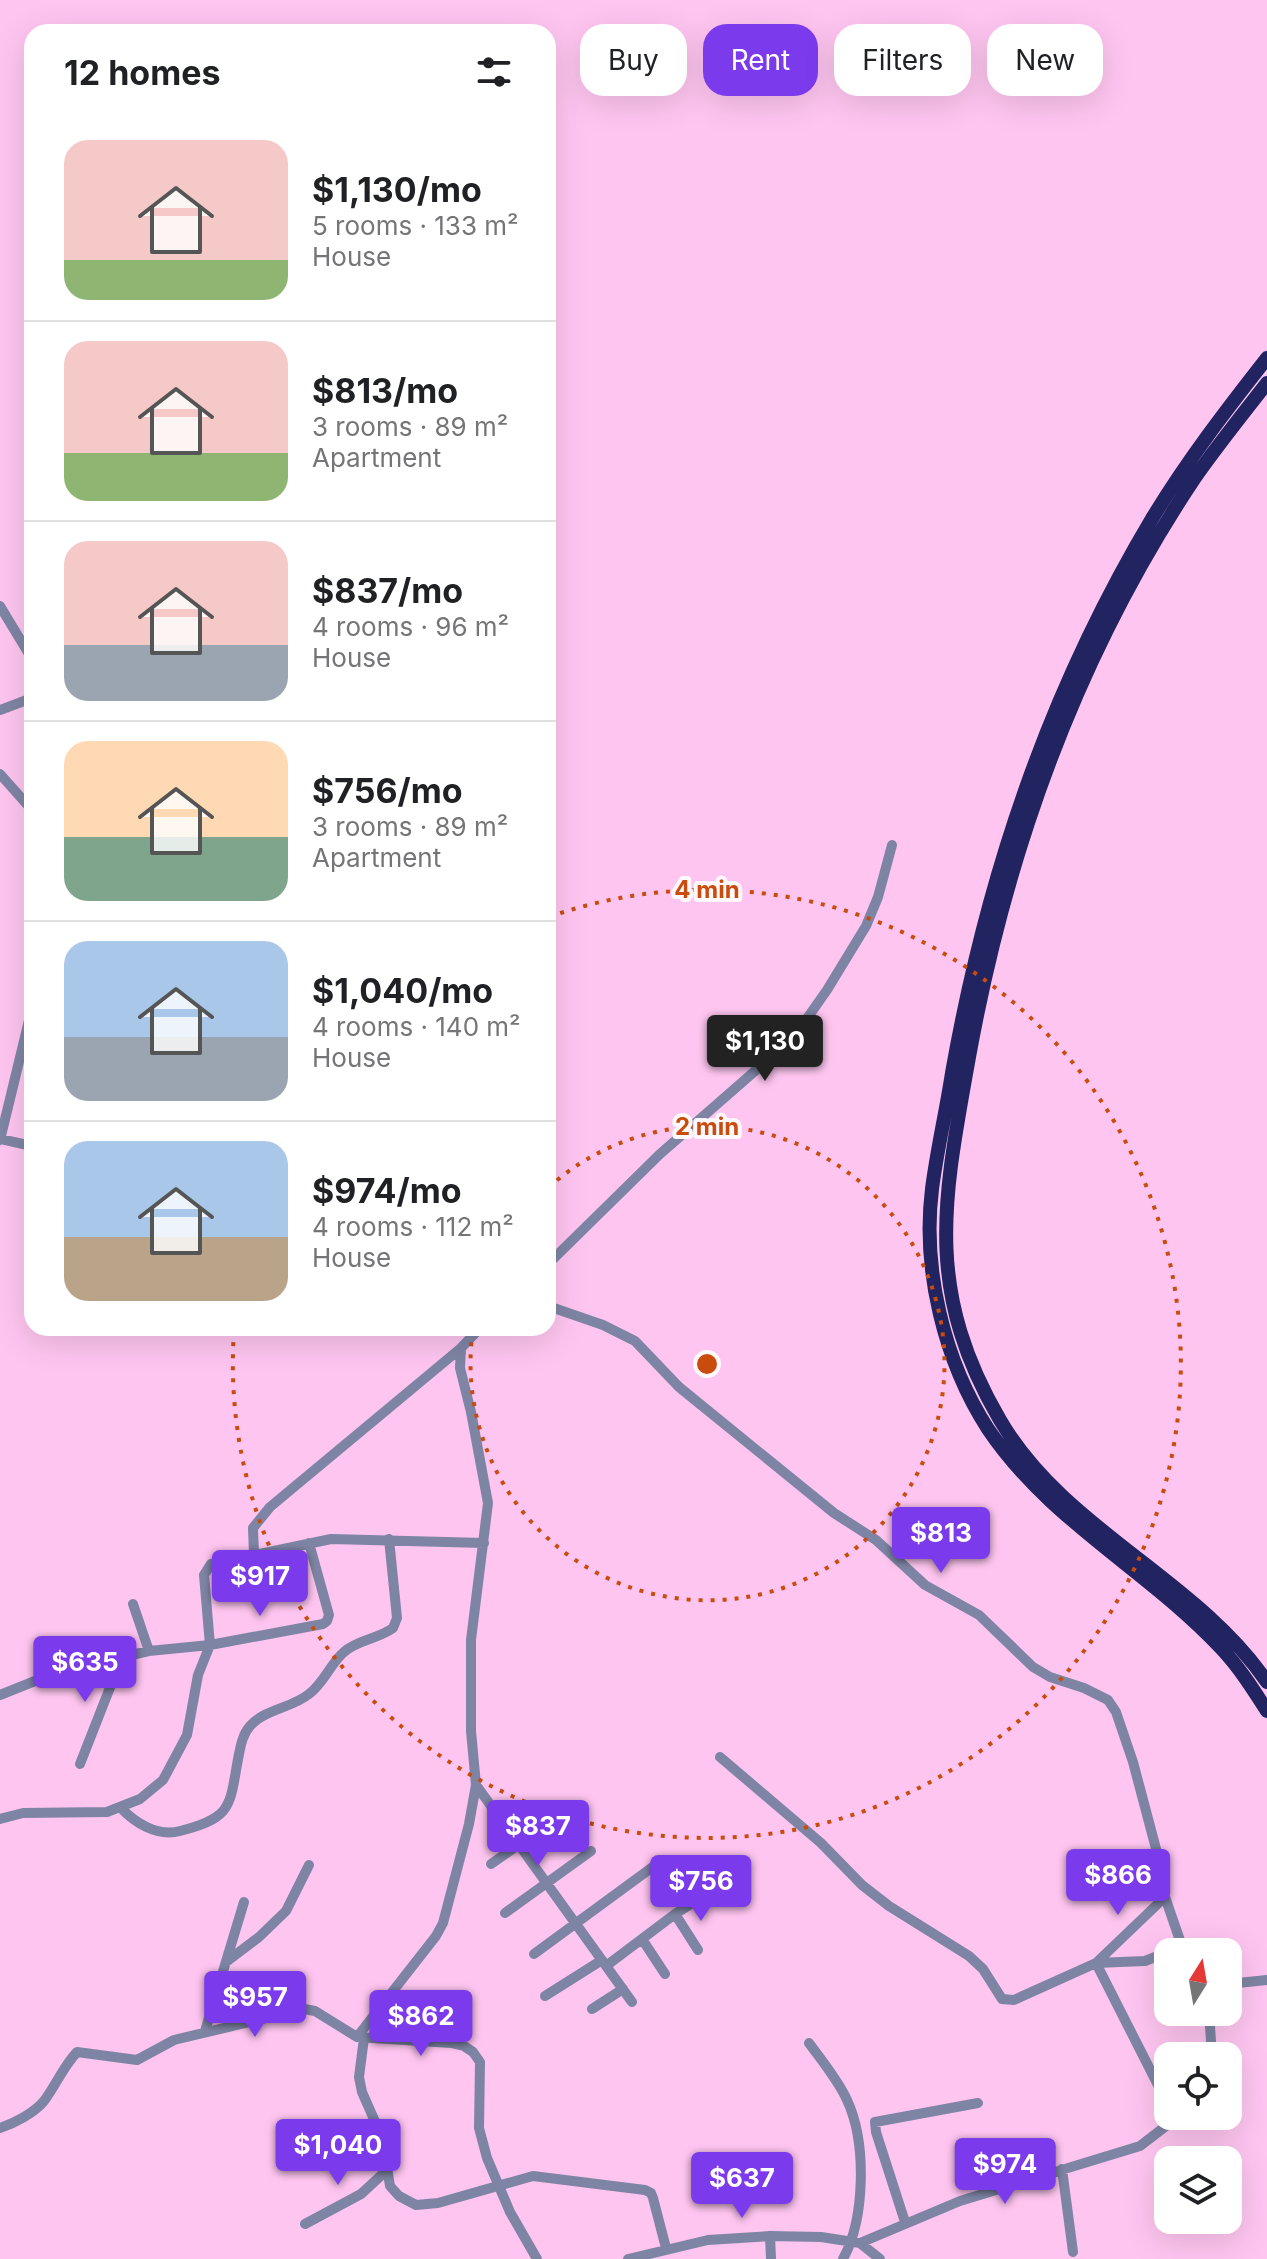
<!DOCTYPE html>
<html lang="en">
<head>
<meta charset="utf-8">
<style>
	body { margin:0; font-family:Inter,sans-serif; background:#f2f2f2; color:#202124; height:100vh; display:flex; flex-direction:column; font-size:30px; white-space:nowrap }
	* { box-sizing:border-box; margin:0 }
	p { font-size:26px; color:#757577 }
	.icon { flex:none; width:44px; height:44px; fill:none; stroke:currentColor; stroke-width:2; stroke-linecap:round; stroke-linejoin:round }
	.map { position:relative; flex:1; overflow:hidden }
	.side { position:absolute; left:24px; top:24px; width:532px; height:1312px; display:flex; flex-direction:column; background:#fff; border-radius:24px; box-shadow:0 8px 32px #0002 }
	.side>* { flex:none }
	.top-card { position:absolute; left:580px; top:24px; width:566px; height:72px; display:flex; gap:16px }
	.needle { width:52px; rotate:11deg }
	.fabs { position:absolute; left:1154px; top:1938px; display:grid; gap:16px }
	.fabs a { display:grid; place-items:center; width:88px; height:88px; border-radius:16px; background:#fff; box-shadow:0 8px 32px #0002; font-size:40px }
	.price { position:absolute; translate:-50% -68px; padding:0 18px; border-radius:8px; background:#7c3aed; color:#fff; font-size:26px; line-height:52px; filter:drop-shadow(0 2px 4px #0008) }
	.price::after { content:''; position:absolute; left:50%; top:48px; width:24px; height:18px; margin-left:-12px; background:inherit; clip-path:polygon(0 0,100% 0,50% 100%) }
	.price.active { background:#222; color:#fff }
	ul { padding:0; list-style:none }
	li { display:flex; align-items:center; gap:24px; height:200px; padding:0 40px }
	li+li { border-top:2px solid #e0e0e0 }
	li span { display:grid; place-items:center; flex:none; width:224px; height:160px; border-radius:24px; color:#555 }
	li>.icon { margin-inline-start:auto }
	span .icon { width:96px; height:96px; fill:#fffc; stroke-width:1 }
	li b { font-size:34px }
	h2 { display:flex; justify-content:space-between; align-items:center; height:96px; padding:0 40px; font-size:34px }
	.pill { padding:0 28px; border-radius:24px; background:#fff; box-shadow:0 8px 32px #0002; font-size:28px; line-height:72px }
	.pill.active { background:#7c3aed; color:#fff }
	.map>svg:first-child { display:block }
</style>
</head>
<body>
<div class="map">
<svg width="1267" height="2259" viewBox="0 0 1267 2259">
	<rect width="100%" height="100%" fill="#fec5f0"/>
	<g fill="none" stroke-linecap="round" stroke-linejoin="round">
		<path stroke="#7e85a4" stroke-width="10" d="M0 606 32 659
			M0 710 32 698
			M0 774 32 810
			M0 1139 32 1146
			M0 1140 32 1008
			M548 1264 660 1154 794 1037 827 990 866 926 878 897 892 845
			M548 1306 603 1325 635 1341 679 1387 834 1513 876 1540 925 1585 979 1615 1033 1667 1050 1677 1084 1688 1108 1700 1116 1712 1133 1762 1159 1860 1165 1897 1184 1952
			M254 1555 253 1528 270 1507 461 1348
			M133 1604 149 1651
			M0 1695 60 1671 149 1651 210 1645 323 1624 327 1621 329 1615 309 1543
			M720 1757 821 1843 862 1885 889 1906 969 1956 983 1969 1002 1999 1014 2000 1096 1963 1145 1961 1168 1952
			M80 1764 122 1657
			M476 1785 632 2002
			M120 1807C135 1823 157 1837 180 1831 235 1817 229 1805 239 1754 241 1744 243 1734 250 1726 265 1709 292 1708 309 1694 324 1683 330 1664 344 1652 357 1640 378 1639 393 1628L397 1618 389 1539
			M0 1819 23 1813 107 1812 140 1799 163 1780 187 1735 198 1675 210 1645 204 1575 211 1564 331 1539 484 1543
			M491 1864 551 1822
			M1165 1897 1096 1963 1160 2089 1168 2097
			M505 1913 591 1851
			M675 1914 698 1950
			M642 1939 665 1974
			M534 1954 654 1866
			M226 1962 259 1937 286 1911 309 1865
			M606 1966 675 1914 716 1888
			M1228 1984 1267 1980
			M545 1996 602 1960
			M592 2009 623 1989
			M1209 2012 1212 2056
			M205 2031 244 1902
			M357 2037 436 1936 443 1923 469 1824 476 1785 471 1731V1640L488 1503 471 1412 460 1368 461 1348 480 1328
			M364 2038 359 2077 362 2092 377 2126 385 2155 390 2186 399 2196 416 2205 438 2203 533 2176 645 2190 651 2193 653 2198 666 2248
			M809 2043C822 2061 838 2080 847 2100 867 2143 865 2219 843 2259
			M0 2128C15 2123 34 2113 44 2101 56 2085 63 2067 77 2052L137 2060 174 2040 304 2009 315 2011 357 2037 451 2043 464 2046 473 2052 480 2062 479 2128 487 2158 510 2212 537 2259
			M1062 2169 1073 2252
			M905 2222 876 2132 875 2122 978 2103
			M305 2224 361 2194 386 2171
			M770 2236 771 2259
			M860 2243 960 2201 1140 2146 1179 2116
			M628 2259 708 2240 770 2236 821 2237 860 2243 880 2259"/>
		<path stroke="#212461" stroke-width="14" d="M1267 358C1227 409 1187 461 1153 517 1049 691 987 875 952 1073 946 1112 937 1150 932 1189 922 1269 944 1361 988 1429 1049 1520 1148 1570 1221 1648 1239 1667 1253 1689 1267 1711
			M1267 383C1242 415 1217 446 1194 479 1078 653 1006 852 969 1057 944 1198 923 1288 1000 1420 1064 1530 1196 1578 1267 1682"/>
	</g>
	<g fill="none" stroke="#c94c0d" stroke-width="4" stroke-dasharray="4 8">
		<path d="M548 1188A237 237 0 1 1 473 1329"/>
		<path d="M549 917A474 474 0 1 1 234 1331"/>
	</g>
	<circle cx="707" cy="1364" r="12" fill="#c94c0d" stroke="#fff9fd" stroke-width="4"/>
	<g font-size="24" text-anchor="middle" font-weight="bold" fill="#c94c0d" stroke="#fff9fd" stroke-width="8" stroke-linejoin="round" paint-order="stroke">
		<text x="707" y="898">4 min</text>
		<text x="707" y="1135">2 min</text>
	</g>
</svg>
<div class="fabs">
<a><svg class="needle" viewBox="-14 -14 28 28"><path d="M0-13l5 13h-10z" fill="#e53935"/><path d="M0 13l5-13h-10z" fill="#757577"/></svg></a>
<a><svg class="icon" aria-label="locate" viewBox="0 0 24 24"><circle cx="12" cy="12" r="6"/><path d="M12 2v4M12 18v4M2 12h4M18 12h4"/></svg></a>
<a><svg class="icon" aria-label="layers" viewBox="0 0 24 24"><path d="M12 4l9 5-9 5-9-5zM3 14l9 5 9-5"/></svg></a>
</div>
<b class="price active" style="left:765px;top:1083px">$1,130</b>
<b class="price" style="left:941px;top:1575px">$813</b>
<b class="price" style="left:260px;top:1618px">$917</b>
<b class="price" style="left:85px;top:1704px">$635</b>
<b class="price" style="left:538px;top:1868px">$837</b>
<b class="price" style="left:1118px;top:1917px">$866</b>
<b class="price" style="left:701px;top:1923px">$756</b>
<b class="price" style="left:255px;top:2039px">$957</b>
<b class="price" style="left:421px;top:2058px">$862</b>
<b class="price" style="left:338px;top:2187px">$1,040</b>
<b class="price" style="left:1005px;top:2206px">$974</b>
<b class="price" style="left:742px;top:2220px">$637</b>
<div class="top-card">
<a class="pill">Buy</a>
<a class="pill active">Rent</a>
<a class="pill">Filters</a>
<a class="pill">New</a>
</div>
<section class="side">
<h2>12 homes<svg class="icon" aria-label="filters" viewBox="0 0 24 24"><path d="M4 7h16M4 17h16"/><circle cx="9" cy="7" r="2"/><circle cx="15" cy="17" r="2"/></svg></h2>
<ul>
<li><span style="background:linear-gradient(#f6c9c9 75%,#8fb573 0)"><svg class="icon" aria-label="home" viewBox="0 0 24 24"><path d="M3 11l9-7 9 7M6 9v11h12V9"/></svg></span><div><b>$1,130/mo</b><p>5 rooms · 133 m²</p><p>House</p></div></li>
<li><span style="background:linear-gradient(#f6c9c9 70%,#8fb573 0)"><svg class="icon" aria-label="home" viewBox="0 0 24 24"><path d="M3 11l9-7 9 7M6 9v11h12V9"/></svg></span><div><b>$813/mo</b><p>3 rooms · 89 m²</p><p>Apartment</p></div></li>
<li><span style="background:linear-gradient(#f6c9c9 65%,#9aa5b1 0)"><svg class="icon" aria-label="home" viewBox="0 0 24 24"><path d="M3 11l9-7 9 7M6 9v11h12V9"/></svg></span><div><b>$837/mo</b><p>4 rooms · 96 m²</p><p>House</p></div></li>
<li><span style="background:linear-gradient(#ffd9b3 60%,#7fa58c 0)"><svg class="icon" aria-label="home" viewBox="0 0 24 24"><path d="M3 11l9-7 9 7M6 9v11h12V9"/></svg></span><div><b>$756/mo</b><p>3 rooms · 89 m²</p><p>Apartment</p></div></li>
<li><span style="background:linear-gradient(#a9c7e8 60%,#9aa5b1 0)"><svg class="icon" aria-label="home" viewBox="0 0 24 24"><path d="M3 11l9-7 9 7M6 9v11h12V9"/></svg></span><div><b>$1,040/mo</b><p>4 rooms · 140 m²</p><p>House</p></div></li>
<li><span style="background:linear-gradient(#a9c7e8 60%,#b9a48a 0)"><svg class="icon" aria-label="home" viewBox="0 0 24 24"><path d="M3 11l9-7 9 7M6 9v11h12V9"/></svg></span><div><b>$974/mo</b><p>4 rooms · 112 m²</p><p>House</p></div></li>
</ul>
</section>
</div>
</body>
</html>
